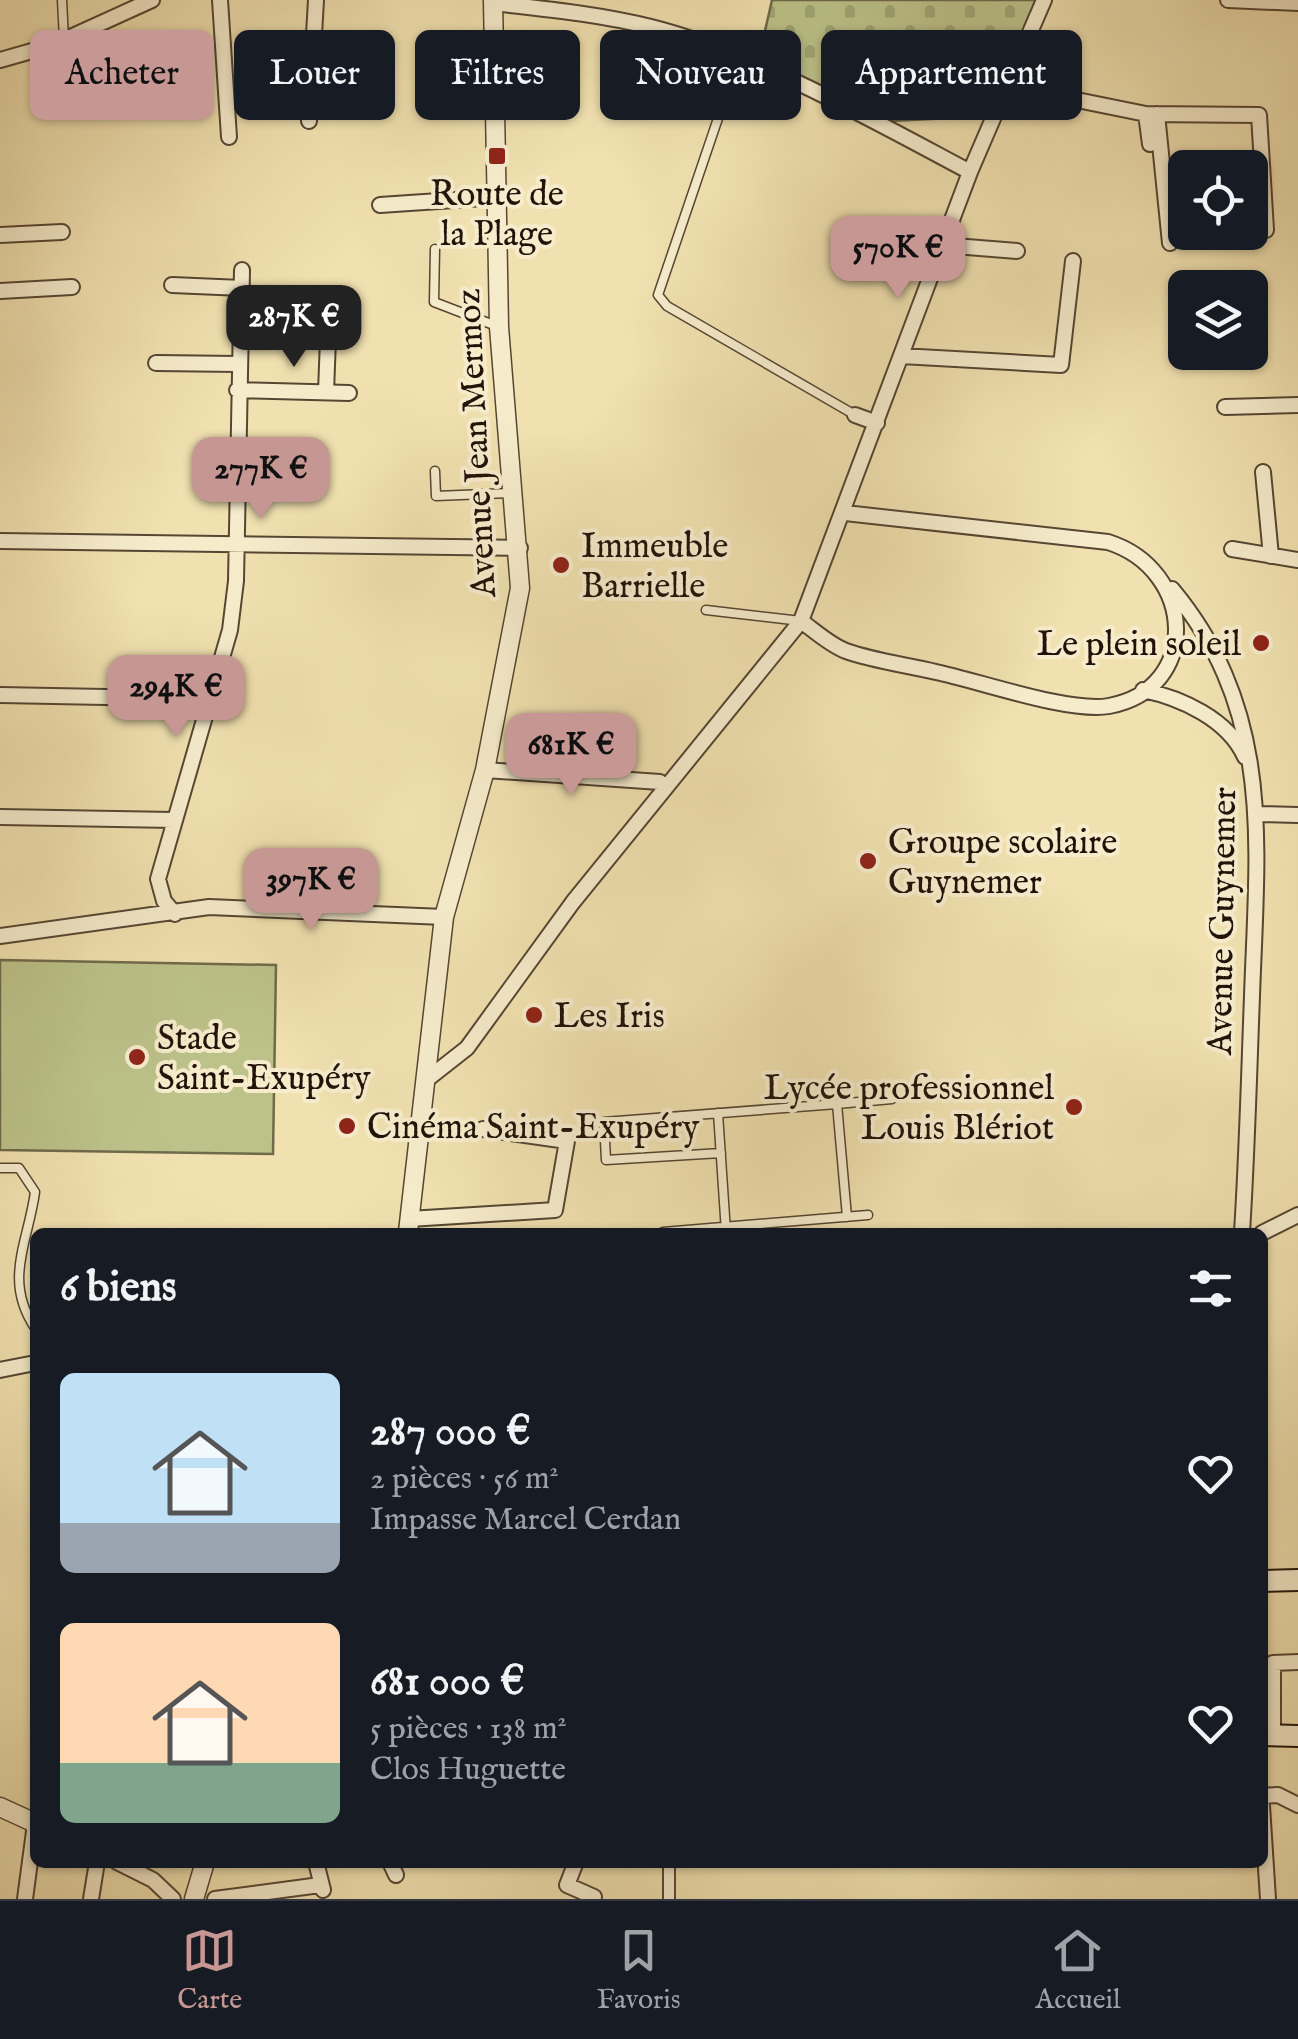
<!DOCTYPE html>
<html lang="fr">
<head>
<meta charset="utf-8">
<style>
	body { margin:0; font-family:"IM FELL English",serif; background:#20242c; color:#f1f3f6; height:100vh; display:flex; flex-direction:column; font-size:38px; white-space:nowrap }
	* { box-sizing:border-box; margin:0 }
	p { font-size:32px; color:#9ea1a6 }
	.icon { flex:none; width:55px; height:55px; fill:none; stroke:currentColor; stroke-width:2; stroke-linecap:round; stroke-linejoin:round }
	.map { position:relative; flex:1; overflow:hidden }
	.panel { position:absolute; left:30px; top:1228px; width:1238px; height:640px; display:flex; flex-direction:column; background:#171b24; border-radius:15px; box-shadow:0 2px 8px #0004 }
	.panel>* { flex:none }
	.guide { position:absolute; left:30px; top:30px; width:1240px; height:90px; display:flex; gap:20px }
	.fabs { position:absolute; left:1168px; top:150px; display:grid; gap:20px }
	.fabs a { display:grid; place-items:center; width:100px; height:100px; border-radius:15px; background:#171b24; box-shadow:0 2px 8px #0004; font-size:50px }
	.price { position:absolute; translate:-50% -85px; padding:0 22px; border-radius:20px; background:#c59692; color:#111; font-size:32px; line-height:65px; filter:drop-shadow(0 2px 5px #0008) }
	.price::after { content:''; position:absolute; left:50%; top:60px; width:30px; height:22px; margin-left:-15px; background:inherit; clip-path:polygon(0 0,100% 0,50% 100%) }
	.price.selected { background:#222; color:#fff }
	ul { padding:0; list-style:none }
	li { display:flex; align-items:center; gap:30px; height:250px; padding:0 30px }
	li span { display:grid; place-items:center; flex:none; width:280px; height:200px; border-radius:15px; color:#555 }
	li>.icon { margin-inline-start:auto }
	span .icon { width:120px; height:120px; fill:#fffc; stroke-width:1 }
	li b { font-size:42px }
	h2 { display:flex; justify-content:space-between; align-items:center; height:120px; padding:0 30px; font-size:42px }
	.pill { padding:0 35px; border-radius:15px; background:#171b24; box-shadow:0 2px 8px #0004; font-size:35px; line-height:90px }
	.pill.selected { background:#c59692; color:#111 }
	.tab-bar { display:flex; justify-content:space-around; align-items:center; height:140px; border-top:2px solid #363941; background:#171b24; font-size:28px; color:#9ea1a6 }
	.tab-bar a { display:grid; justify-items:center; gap:5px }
	.tab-bar .selected { color:#c59692 }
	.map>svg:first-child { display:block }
</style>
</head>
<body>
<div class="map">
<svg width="1298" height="1899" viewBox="0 0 1298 1899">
	<defs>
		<pattern id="cemetery-stones" width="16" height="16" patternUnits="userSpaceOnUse" patternTransform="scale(2.5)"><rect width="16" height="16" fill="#bcc28a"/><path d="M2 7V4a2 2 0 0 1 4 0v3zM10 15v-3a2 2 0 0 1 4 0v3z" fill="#a1a676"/></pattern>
	</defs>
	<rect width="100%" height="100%" fill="#f1e1b0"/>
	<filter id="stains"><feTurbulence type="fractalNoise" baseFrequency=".002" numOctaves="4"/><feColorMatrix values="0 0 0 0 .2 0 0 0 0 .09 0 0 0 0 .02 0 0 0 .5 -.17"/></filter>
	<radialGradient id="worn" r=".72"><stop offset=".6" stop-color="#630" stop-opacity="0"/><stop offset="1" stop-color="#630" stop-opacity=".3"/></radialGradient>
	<path fill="url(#cemetery-stones)" stroke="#6f6a4a" stroke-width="2.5" d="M772 0H1045L992 116 890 121 850 104 760 53Z"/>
	<path fill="#bcc28a" stroke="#6f6a4a" stroke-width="2.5" d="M0 960 276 965 273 1154 0 1150Z"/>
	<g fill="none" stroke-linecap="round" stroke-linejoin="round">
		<defs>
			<path id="service" d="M62 0 64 40
				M730 83 658 295 667 306 855 415
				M435 249 434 302 499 327
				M435 471 436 496 510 493
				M706 610 801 621
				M837 1104 892 1099
				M718 1113 726 1232
				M721 1153 606 1160 604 1122 837 1104 847 1217
				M0 1168H19L35 1192C28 1243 3 1280 35 1328
				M663 1232 868 1215"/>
			<path id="pedestrian" d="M669 1862V1899"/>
			<path id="minor" d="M220 0 229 137
				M1228 0 1298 3
				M493 3C546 9 599 14 651 27 752 52 878 123 970 172
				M0 60 53 45 152 0
				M731 82 738 59
				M1003 94 1072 99 1146 114 1259 115 1266 230
				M1146 114 1150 144
				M1157 114 1170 243
				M309 121 316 0
				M380 205 498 197
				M0 235 62 232
				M942 245 1017 251
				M172 285 242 288
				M0 291 72 287
				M901 356 1061 365 1073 261
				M156 363 238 364
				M237 390 349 393
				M326 392 328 339
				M1225 407 1298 405
				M855 415 877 423
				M1263 472 1271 556
				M0 541 520 548
				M1232 549 1298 560
				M1172 589C1275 713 1257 846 1252 996 1249 1075 1247 1154 1242 1232
				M801 621C815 631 830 645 846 651 874 661 907 665 936 672 979 681 1069 713 1109 706 1201 689 1196 570 1108 542L845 513
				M1143 690C1181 698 1228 719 1245 757
				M0 695 211 699
				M485 770 660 782
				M1258 814 1298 815
				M0 817 174 820
				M175 914 164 901 158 879 230 630 236 581 242 270
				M0 936 209 907 444 917
				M425 1081 467 1048 573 902 801 621 970 172 1044 0
				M409 1219 555 1210 567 1141 483 1129
				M1262 1233 1298 1215
				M0 1370 35 1363
				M1273 1735V1663L1298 1662
				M1262 1796 1278 1795 1298 1805
				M1262 1806 1268 1899
				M117 1862 153 1880 173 1899
				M316 1862 323 1890
				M390 1862 396 1875
				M576 1862 567 1885 594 1897
				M25 1899 35 1824
				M91 1899 97 1862
				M215 1899 320 1885"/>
			<path id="tertiary" d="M408 1232 444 917 485 770 520 588 499 327 493 0
				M0 1807 35 1823
				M194 1899 205 1862"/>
			<path id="secondary" d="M1262 1581 1298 1580
				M1262 1735 1298 1736"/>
		</defs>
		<use href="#service" stroke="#564633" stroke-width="11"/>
		<use href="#pedestrian" stroke="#564633" stroke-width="14"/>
		<use href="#minor" stroke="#564633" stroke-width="18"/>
		<use href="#tertiary" stroke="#564633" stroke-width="21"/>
		<use href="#secondary" stroke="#221209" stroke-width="24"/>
		<use href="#service" stroke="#f6eccc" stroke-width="8"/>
		<use href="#pedestrian" stroke="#f6eccc" stroke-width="10"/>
		<use href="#minor" stroke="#f6eccc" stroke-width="14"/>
		<use href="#tertiary" stroke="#f6eccc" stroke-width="18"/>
		<use href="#secondary" stroke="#f6eccc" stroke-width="20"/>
	</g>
	<g fill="#8f2418" stroke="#f6eccc" stroke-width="4">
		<rect x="487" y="146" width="20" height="20" rx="5"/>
		<circle cx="561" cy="565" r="10"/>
		<circle cx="1261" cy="643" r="10"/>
		<circle cx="868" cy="861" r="10"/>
		<circle cx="534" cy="1015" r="10"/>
		<circle cx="137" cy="1057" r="10"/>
		<circle cx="1074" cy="1107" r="10"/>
		<circle cx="347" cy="1126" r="10"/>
	</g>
	<g text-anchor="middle" stroke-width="8" stroke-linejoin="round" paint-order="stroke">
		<g font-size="35" fill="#221209" stroke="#f6eccc" text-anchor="start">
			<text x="497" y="205" text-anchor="middle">Route de<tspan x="497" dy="40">la Plage</tspan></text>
			<text x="581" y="557">Immeuble<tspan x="581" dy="40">Barrielle</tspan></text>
			<text x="1241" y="655" text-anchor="end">Le plein soleil</text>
			<text x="888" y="853">Groupe scolaire<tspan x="888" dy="40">Guynemer</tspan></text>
			<text x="554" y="1027">Les Iris</text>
			<text x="157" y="1049">Stade<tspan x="157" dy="40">Saint-Exupéry</tspan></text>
			<text x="1054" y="1099" text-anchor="end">Lycée professionnel<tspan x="1054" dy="40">Louis Blériot</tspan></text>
			<text x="367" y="1138">Cinéma Saint-Exupéry</text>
		</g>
		<g font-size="35" fill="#221209" stroke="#f6eccc">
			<text transform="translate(475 443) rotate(-93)" y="12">Avenue Jean Mermoz</text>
			<text transform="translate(1221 921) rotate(-89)" y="12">Avenue Guynemer</text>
		</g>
	</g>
	<rect width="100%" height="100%" filter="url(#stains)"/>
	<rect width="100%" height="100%" fill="url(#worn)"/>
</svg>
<div class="fabs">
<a><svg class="icon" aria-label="locate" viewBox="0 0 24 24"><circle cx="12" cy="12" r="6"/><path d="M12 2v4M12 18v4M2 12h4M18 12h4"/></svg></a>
<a><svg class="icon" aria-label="layers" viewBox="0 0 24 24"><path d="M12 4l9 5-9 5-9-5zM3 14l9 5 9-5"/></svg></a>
</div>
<b class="price" style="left:898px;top:301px">570K €</b>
<b class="price selected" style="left:294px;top:370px">287K €</b>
<b class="price" style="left:261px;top:522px">277K €</b>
<b class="price" style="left:176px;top:740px">294K €</b>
<b class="price" style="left:571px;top:798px">681K €</b>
<b class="price" style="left:311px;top:933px">397K €</b>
<div class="guide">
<a class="pill selected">Acheter</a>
<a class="pill">Louer</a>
<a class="pill">Filtres</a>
<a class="pill">Nouveau</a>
<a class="pill">Appartement</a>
</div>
<section class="panel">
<h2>6 biens<svg class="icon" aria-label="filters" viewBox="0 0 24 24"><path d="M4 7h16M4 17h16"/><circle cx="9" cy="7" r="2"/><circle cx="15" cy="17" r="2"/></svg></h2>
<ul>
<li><span style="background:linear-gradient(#bfe0f5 75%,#9aa5b1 0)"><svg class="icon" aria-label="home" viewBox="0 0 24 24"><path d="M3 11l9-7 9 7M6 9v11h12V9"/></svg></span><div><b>287 000 €</b><p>2 pièces · 56 m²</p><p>Impasse Marcel Cerdan</p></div><svg class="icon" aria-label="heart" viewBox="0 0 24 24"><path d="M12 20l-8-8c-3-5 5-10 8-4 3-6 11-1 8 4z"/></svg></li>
<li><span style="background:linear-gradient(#ffd9b3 70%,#7fa58c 0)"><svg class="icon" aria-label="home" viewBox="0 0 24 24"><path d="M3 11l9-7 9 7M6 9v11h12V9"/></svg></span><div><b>681 000 €</b><p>5 pièces · 138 m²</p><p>Clos Huguette</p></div><svg class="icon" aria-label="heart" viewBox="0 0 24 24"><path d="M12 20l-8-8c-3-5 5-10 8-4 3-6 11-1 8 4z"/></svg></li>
</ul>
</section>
</div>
<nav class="tab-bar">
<a class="selected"><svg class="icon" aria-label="map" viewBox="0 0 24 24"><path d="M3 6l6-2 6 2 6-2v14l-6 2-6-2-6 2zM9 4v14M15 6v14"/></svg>Carte</a>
<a><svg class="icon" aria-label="saved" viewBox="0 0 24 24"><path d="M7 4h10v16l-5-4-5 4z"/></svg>Favoris</a>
<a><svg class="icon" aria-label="home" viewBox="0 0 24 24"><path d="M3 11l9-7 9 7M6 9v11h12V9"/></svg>Accueil</a>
</nav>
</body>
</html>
